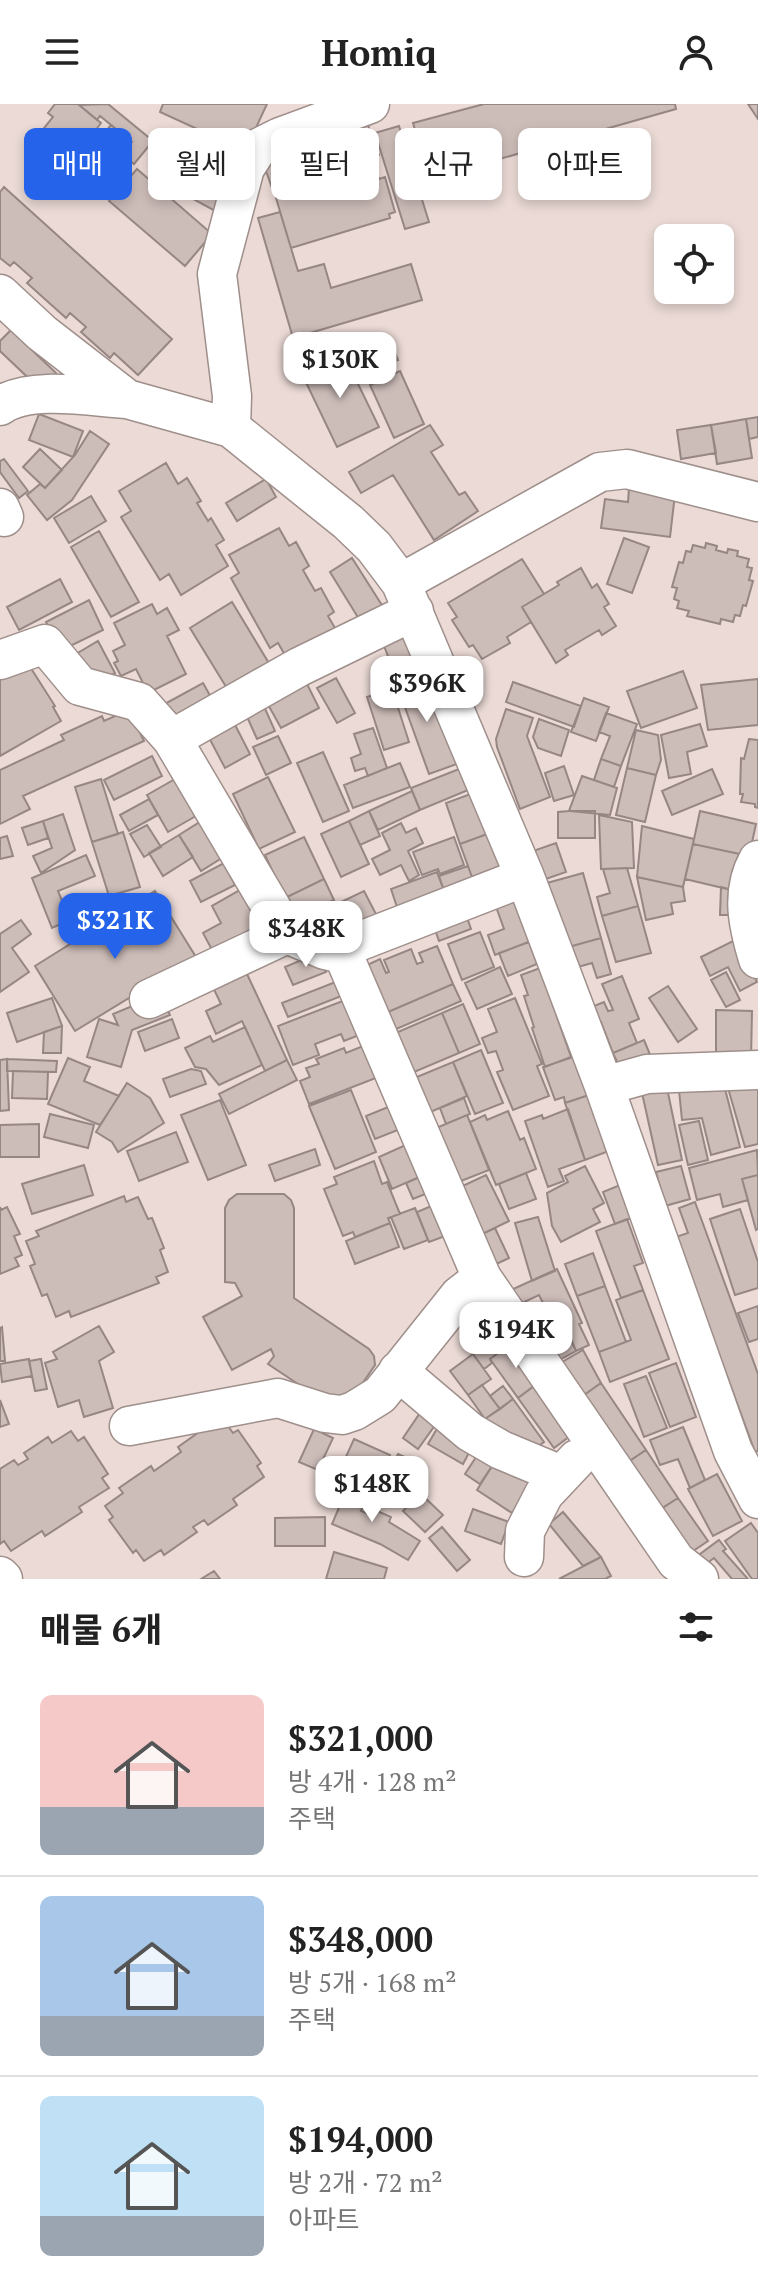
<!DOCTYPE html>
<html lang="ko">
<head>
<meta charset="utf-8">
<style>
	body { margin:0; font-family:"PT Serif","Noto Sans KR",serif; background:#f2f2f2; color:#222; height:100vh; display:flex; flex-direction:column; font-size:30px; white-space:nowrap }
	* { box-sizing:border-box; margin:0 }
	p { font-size:26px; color:#767676 }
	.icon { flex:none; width:44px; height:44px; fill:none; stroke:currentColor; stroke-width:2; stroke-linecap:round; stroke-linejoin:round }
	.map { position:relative; height:1475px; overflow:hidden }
	.sheet { display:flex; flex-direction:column; background:#fff; flex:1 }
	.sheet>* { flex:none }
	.top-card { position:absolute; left:24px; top:24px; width:710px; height:72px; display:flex; gap:16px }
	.fabs { position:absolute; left:654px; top:120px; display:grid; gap:16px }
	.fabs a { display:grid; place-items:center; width:80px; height:80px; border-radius:12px; background:#fff; box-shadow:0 4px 12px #0003; font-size:40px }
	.price { position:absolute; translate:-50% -68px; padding:0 18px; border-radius:16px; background:#fff; color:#222; font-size:26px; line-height:52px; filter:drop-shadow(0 2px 4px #0008) }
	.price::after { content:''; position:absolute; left:50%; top:48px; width:24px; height:18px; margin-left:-12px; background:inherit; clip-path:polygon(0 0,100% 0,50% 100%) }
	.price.active { background:#2563eb; color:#fff }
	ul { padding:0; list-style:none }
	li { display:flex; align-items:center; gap:24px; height:200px; padding:0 40px }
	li+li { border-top:2px solid #e0e0e0 }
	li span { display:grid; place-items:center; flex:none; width:224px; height:160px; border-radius:12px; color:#555 }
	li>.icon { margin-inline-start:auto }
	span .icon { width:96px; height:96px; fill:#fffc; stroke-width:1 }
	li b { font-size:34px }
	h2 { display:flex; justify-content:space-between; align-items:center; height:96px; padding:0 40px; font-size:34px }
	.chip { padding:0 28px; border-radius:12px; background:#fff; box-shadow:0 4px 12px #0003; font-size:28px; line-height:72px }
	.chip.active { background:#2563eb; color:#fff }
	header { display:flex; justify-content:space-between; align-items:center; height:104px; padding:0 40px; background:#fff; font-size:36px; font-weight:700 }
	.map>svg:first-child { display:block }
</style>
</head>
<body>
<header><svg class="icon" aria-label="menu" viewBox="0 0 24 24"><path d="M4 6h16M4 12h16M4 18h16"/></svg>Homiq<svg class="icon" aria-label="person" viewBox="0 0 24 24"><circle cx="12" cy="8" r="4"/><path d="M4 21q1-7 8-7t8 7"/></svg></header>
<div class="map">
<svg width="758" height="1475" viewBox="0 0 758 1475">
	<rect width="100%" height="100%" fill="#ebdad6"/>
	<path fill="#cdbdb9" stroke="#978784" stroke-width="2" d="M55 0H78L101 19 92 31 109 45 85 74 36 34 53 13 48 9Z
		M108 0 153 37 134 60 122 50 132 38 100 12 97 16 79 1Z
		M163 0H267L245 47 160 8Z
		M484 0H675L676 5 429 75 413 19Z
		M748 0H758V15Z
		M111 21 123 31 114 42 102 32Z
		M368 21 379 51 273 87 263 58Z
		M399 22 429 118 405 125 375 29Z
		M172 29 240 67 217 108 149 71Z
		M109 45 130 62 107 91 85 74Z
		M137 65 212 130 185 162 109 97Z
		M375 65 379 75 385 73 395 108 389 110 390 114 291 144 276 94Z
		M4 83 172 235 138 271 114 249 110 254 81 228 86 223 70 209 66 214 27 179 32 174 14 158 10 162 0 154V88Z
		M280 108 298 167 324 160 331 184 411 160 422 196 293 234 258 114Z
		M11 226 56 269 40 285 0 247V237Z
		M387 231 398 256 355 274 343 249Z
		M343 249 379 323 337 343 301 268Z
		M400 267 424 320 394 334 370 281Z
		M39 310 83 327 73 353 29 336Z
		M758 313V333L749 335 746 315Z
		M746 315 752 354 717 360 711 321Z
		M430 321 443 341 431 348 459 391 465 388 478 407 434 436 393 371 361 389 349 368Z
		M711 321 716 349 681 355 677 326Z
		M90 327 109 340 72 396 47 416 27 391 40 380 45 384 75 351Z
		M40 345 62 366 45 384 23 363Z
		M4 355 28 387 19 394 0 368V357Z
		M166 359 178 380 187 374 201 397 197 399 208 417 211 414 224 436 216 441 228 462 181 491 169 470 160 476 121 413 131 407 119 387Z
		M266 375 276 393 237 417 226 399Z
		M629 384 675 390 670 433 601 424 605 395 628 398Z
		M91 392 106 417 69 439 54 414Z
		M279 424 289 442 296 438 309 462 303 466 315 487 321 484 334 508 328 512 339 531 289 558 278 539 270 544 231 474 239 469 229 451Z
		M99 427 139 498 111 513 71 443Z
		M624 434 649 443 632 489 607 480Z
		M706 439 717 442 716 446 727 449 728 445 738 447 737 452 749 455 747 463 752 464 749 476 753 477 746 502 743 501 740 512 735 511 733 518 721 515 720 520 687 512 689 507 677 504 679 497 674 495 677 484 672 483 679 458 683 459 686 447 691 448 693 441 705 444Z
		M352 454 385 506 362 520 330 468Z
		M522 455 544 490 522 503 531 518 507 533 510 539 482 555 473 541 469 543 452 516 457 513 448 499Z
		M581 464 592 484 597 480 609 500 604 503 616 522 602 531 599 526 565 546 568 551 556 559 522 503 559 481 557 478Z
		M60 475 72 498 19 526 7 503Z
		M89 496 103 526 60 547 46 518Z
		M232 498 270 561 228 586 190 524Z
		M152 500 157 510 167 504 179 526 167 532 186 570 148 589 136 565 121 572 114 559 118 557 113 547 125 541 114 519Z
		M407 523 426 567 388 583 380 564 391 560 381 534Z
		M98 537 115 569 94 581 76 550Z
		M25 555 55 602 53 603 61 617 0 652V570Z
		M683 567 697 604 641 624 627 587Z
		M425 571 457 660 429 670 397 581Z
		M336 574 355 609 337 619 317 584Z
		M758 575V621L708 626 701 581Z
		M305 576 319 604 281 624 266 597Z
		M513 578 581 602 574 623 506 598Z
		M203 579 217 604 175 627 161 602Z
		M392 585 409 638 384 646 367 593Z
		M584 594 609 603 596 637 571 628Z
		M262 598 275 627 257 635 244 606Z
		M506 605 533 614 527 632 550 693 520 705 497 643 496 635Z
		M129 606 144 637 23 692 30 705 0 720V666L64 636 61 631 102 612 104 617Z
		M606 609 637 620 621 662 601 655 610 632 599 628Z
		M232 615 250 650 225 664 206 628Z
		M539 615 569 626 561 652 538 644 533 633Z
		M700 620 707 642 687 648 691 670 669 674 661 631Z
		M373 624 387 664 368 672 365 664 355 667 351 654 361 650 354 630Z
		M636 626 658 631 661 656 656 671 627 664Z
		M278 632 291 659 266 671 253 643Z
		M749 635 758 636V704L755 703V700L741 698 743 690H740L741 654 744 655Z
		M323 648 349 707 323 718 297 659Z
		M152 652 162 672 114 696 104 676Z
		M601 655 621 662 614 683 594 676Z
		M400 659 410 683 353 704 344 681Z
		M564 662 574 691 554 697 545 669Z
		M464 663 473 684 420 706 411 684Z
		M627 664 656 671 645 718 616 711Z
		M712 665 723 690 672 711 662 687Z
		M582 672 617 684 610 711 569 707Z
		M268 673 295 728 259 745 233 690Z
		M101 675 118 730 92 738 75 683Z
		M175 675 196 712 168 728 147 691Z
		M412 687 420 706 378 726 369 707Z
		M476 688 490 729 460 740 446 699Z
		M149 695 158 711 129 727 120 711Z
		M369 707 380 732 360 741 349 717Z
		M569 707H595V734H558V708Z
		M700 707 756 720 749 752 693 740Z
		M63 710 75 746 41 769 33 752 52 744 43 717Z
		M599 711 632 718 634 764 601 765Z
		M203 716 225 752 201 767 179 731Z
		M43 717 48 734 28 741 22 724Z
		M349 717 369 760 341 773 321 730Z
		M401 719 406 729 416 724 423 739 408 747 419 771 409 777 401 761 380 771 372 755 390 746 382 729Z
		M147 721 161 743 144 753 130 730Z
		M642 722 694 735 683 783 637 773Z
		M123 728 140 783 109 792 92 738Z
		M490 729 507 774 476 784 460 740Z
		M179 731 193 753 163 772 149 749Z
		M7 732 13 752 0 755V734Z
		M304 733 324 775 285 794 265 751Z
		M454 733 464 761 440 770 438 765 422 771 413 748Z
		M556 739 566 768 543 776 533 747Z
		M693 740 749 752 740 788 685 775Z
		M86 751 95 772 58 787 70 816 52 824 32 774Z
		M224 759 235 781 201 798 190 777Z
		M468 762 476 784 447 795 439 772Z
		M627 764 638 802 602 812 597 793 610 789 603 765Z
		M437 768 444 787 397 803 391 785Z
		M583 769 601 834 565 844 547 779Z
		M637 773 683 783 685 797 671 799 673 810 646 816Z
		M324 775 334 796 295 815 285 794Z
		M721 783 740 788 739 811H720Z
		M240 786 265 832 218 857 203 829 221 819 212 802Z
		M155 787 196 853 75 927 35 862Z
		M364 787 378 814 331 837 318 809Z
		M513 789 531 837 495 851 488 831 504 825 494 797Z
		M638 802 651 849 616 858 602 812Z
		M464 805 471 825 439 837 432 817Z
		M21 816 31 830 12 844 29 868 0 888V830Z
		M480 828 494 863 462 876 448 840Z
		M601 834 611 870 597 874 592 859 571 865 565 844Z
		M735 836 757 878 740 887 728 863 710 872 701 853Z
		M529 838 537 860 508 872 499 849Z
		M437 842 453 880 388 908 363 863 380 855 386 869 389 868 384 856 411 845 417 860 423 858 419 849Z
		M318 849 326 868 293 881 285 863Z
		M241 857 287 956 265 967 242 917 216 930 206 907 221 900 208 873Z
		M500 863 512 890 477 905 465 879Z
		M540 864 571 953 545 963 532 924 534 923 524 892 528 891 521 871Z
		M726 868 740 896 726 903 711 876Z
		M622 872 639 915 629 919 637 939 613 949 601 918 596 920 589 904 604 898 608 907 613 906 602 880Z
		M343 875 349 889 288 913 282 899Z
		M453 880 461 897 387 929 388 908Z
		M668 882 697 925 678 938 649 894Z
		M161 890 170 911 132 926 121 963 87 953 99 915 118 921 113 910Z
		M353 893 367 928 344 937 341 930 315 940 319 951 293 961 278 922Z
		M52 894 62 922 17 938 7 909Z
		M515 894 542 960 537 962 549 992 513 1006 497 968 503 966 496 947 488 949 482 934 497 928 488 905Z
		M463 900 480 940 459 949 442 909Z
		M716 906 752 907 751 956 716 955Z
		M442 909 459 949 407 971 391 931Z
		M172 915 179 934 145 947 138 928Z
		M62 922 61 949H43L44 928Z
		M245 923 262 961 219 981 206 965 195 963 185 944 210 932 213 938Z
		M644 936 653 958 623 971 613 949Z
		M368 940 381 972 309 1000 300 977 310 973 306 964 319 960 316 955 344 944 346 949Z
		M481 946 503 999 475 1010 453 958Z
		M576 952 589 991 565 999 564 993 555 996 543 963Z
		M68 954 90 963 84 977 119 992 100 1021 48 1000Z
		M7 955 57 957 56 968 7 967Z
		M7 955 9 1006 0 1007V956Z
		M287 956 297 976 229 1010 219 990Z
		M453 958 467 992 426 1010 412 975Z
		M191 965 201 967 206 980 170 993 163 975Z
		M13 967 48 968 47 995 12 994Z
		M758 976V1040L745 1043 728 984Z
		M127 979 150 994 164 1019 118 1048 112 1038 96 1028Z
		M724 981 740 1043 711 1051 702 1014 682 1016 679 986Z
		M667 984 682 1056 658 1061 642 989Z
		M351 986 376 1048 335 1065 309 1002Z
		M589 991 609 1047 585 1056 565 999Z
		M464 994 470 1010 446 1020 440 1004Z
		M220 996 246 1061 208 1076 181 1011Z
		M393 1001 403 1024 375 1035 366 1012Z
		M568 1005 585 1056 559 1065 564 1077 548 1083 525 1017 542 1011 543 1015Z
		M508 1007 520 1036 524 1034 536 1065 496 1081 470 1018 485 1011 487 1016Z
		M50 1010 94 1021 88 1044 44 1033Z
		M467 1011 489 1066 451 1081 429 1027Z
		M699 1017 708 1056 688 1061 679 1021Z
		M39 1020V1053H0V1021Z
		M176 1028 188 1058 139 1077 127 1047Z
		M410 1039 424 1071 392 1085 379 1053Z
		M315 1045 320 1061 275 1077 269 1061Z
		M757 1046 758 1071 742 1075 748 1096 723 1103 720 1090 697 1096 689 1064Z
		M374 1057 382 1080 387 1078 400 1110 388 1114 390 1119 355 1133 353 1128 343 1132 324 1085 337 1080 334 1073Z
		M84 1061 93 1091 32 1110 22 1080Z
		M585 1062 604 1099 593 1105 600 1118 561 1138 552 1122 547 1089 568 1078 565 1072Z
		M681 1062 690 1095 665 1102 656 1068Z
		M526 1069 536 1095 509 1105 499 1080Z
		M427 1070 435 1086 413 1095 406 1079Z
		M486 1071 509 1117 476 1133 454 1086Z
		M758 1071V1125L756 1126 742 1075Z
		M620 1081 632 1114 615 1120 603 1088Z
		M237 1090H284L291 1096 294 1104V1194L369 1245 374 1252 375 1261 349 1299 331 1302 268 1260 274 1252 271 1245 232 1266 203 1213 242 1192 235 1179 225 1178V1104L229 1096Z
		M124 1092 126 1098 138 1093 148 1115 152 1114 164 1144 160 1146 168 1168 156 1173 159 1179 71 1213 69 1207 56 1213 47 1190 42 1192 30 1162 35 1160 26 1137 39 1132 36 1127Z
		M695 1098 758 1270V1347L755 1348 676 1133 688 1129 679 1104Z
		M436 1100 448 1131 429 1138 417 1108Z
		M0 1103 1 1106 7 1103 20 1130 14 1132 22 1151 15 1154 19 1162 0 1170Z
		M415 1104 428 1136 404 1145 391 1113Z
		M740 1105 758 1158V1184L735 1191 710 1115Z
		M538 1113 555 1167 532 1177 515 1119Z
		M627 1115 643 1159 634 1162 643 1186 621 1194 596 1127Z
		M390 1119 399 1143 355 1160 346 1137Z
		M495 1124 509 1154 490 1163 476 1133Z
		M593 1149 605 1182 577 1192 565 1160Z
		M557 1165 582 1219 579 1220 589 1241 576 1247 559 1211 544 1218 538 1204 544 1201 539 1191 518 1201 511 1186Z
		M605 1182 626 1238 599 1248 577 1192Z
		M643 1186 669 1255 610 1278 599 1248 631 1236 616 1196Z
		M758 1202V1235L749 1238 738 1209Z
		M496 1207 514 1232 496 1245 498 1249 490 1255 492 1259 484 1265 471 1247 480 1241 473 1231 478 1227 474 1223Z
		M561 1214 569 1232 548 1241 540 1223Z
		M99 1222 114 1248 99 1257 113 1304 84 1313 79 1296 58 1303 45 1259 57 1255 53 1248Z
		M2 1223 5 1257H0V1224Z
		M571 1235 576 1247 556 1258 550 1247Z
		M514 1238 542 1276 518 1294 490 1255Z
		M583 1246 601 1279 577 1296 557 1261Z
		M473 1250 491 1275 468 1291 450 1267Z
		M29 1255 32 1272 2 1278 0 1260Z
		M41 1255 47 1285 35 1287 29 1257Z
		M676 1259 696 1313 670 1323 649 1269Z
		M646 1272 667 1324 644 1333 624 1280Z
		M542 1276 578 1326 554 1344 518 1294Z
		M601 1279 646 1346 622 1362 577 1296Z
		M482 1281 500 1305 485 1315 468 1291Z
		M503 1282 513 1295 500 1305 490 1292Z
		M513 1295 544 1338 525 1352 485 1315Z
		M0 1296 9 1320 0 1323Z
		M422 1306 438 1317 418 1345 403 1334Z
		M225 1318 233 1329 238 1326 261 1359 257 1362 264 1373 233 1395 237 1401 208 1421 204 1416 193 1423 197 1428 164 1451 161 1446 144 1457 136 1446 133 1449 109 1416 113 1413 105 1402 123 1389 119 1384 151 1362 154 1367 181 1348 178 1343 209 1321 212 1326Z
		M438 1323 472 1343 463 1360 428 1340Z
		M683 1323 705 1376 690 1384 678 1355 660 1361 650 1336Z
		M314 1325 333 1334 318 1366 299 1358Z
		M71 1327 78 1337 84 1333 108 1370 102 1374 109 1384 79 1403 82 1408 45 1432 42 1427 11 1447 4 1437 0 1440V1365L14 1356 18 1361 28 1355 24 1349 48 1333 52 1339Z
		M354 1335 390 1351 377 1382 340 1366Z
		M646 1346 678 1394 658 1407 622 1362Z
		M480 1347 496 1356 480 1380 465 1370Z
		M398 1350 418 1359 402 1395 381 1385Z
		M496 1356 531 1380 512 1409 477 1386Z
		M717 1370 742 1417 713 1432 688 1385Z
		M349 1380 369 1388 361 1407 373 1412 375 1406 391 1413 389 1418 420 1437 408 1456 380 1440 332 1420Z
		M420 1389 443 1411 425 1428 403 1407Z
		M678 1394 708 1437 684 1453 654 1409Z
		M473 1405 509 1418 501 1440 465 1427Z
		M563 1408 601 1453 583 1462 549 1420Z
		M325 1413V1442H275V1414Z
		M751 1419 758 1429V1475H752L725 1437Z
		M442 1423 470 1456 457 1467 429 1434Z
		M719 1436 726 1445 723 1447 748 1475H732L714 1454 699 1465 692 1456Z
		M334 1448 387 1464 384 1475H326Z
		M601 1453 611 1472 605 1475H559Z
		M214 1467 220 1475H201Z"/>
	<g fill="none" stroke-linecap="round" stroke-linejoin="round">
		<defs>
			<path id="minor" d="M0 190 42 229 127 295 231 324 348 418 374 443 401 479 525 773 604 982 733 1347 758 1395
				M0 302C30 281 92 293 127 295
				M231 324 232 292 217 170 245 64 258 44 280 33 370 0
				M0 404 4 413
				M401 479 600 368 627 365 758 398
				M0 556 45 540 80 582 139 598 172 635 287 830 325 846 343 850
				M172 635 299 563 414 507
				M758 756C740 788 748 822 758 855
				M525 773 355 839 343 850 482 1174 676 1457 699 1475
				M149 895 287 830
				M604 982 647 970 758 966
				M398 1267 470 1328 501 1346 561 1371
				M129 1322 278 1294 325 1309 342 1311 354 1307 380 1291 459 1192 482 1174
				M524 1453 525 1427 544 1390 577 1355
				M0 1472 3 1475"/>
		</defs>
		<use href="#minor" stroke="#9f8f8b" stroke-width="41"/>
		<use href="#minor" stroke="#fff" stroke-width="38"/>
	</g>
</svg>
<div class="fabs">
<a><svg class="icon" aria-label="locate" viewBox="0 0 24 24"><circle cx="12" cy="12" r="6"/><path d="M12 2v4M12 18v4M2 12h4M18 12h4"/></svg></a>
</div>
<b class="price" style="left:340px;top:296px">$130K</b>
<b class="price" style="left:427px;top:620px">$396K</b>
<b class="price active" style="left:115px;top:857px">$321K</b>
<b class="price" style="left:306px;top:865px">$348K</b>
<b class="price" style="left:516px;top:1266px">$194K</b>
<b class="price" style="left:372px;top:1420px">$148K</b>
<div class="top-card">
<a class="chip active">매매</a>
<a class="chip">월세</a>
<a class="chip">필터</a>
<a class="chip">신규</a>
<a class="chip">아파트</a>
</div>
</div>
<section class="sheet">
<h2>매물 6개<svg class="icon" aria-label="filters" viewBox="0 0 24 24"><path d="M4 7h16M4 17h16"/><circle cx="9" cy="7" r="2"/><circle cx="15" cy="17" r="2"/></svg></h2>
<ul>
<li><span style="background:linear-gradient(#f6c9c9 70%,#9aa5b1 0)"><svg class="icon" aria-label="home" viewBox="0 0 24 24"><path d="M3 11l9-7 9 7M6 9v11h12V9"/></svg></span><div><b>$321,000</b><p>방 4개 · 128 m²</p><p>주택</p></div></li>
<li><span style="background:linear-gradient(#a9c7e8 75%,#9aa5b1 0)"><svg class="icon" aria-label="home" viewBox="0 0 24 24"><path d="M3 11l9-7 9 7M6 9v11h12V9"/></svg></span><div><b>$348,000</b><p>방 5개 · 168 m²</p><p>주택</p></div></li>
<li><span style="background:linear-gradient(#bfe0f5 75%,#9aa5b1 0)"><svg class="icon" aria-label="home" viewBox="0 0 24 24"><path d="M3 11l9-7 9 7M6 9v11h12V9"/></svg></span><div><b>$194,000</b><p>방 2개 · 72 m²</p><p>아파트</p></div></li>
</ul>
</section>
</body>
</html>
